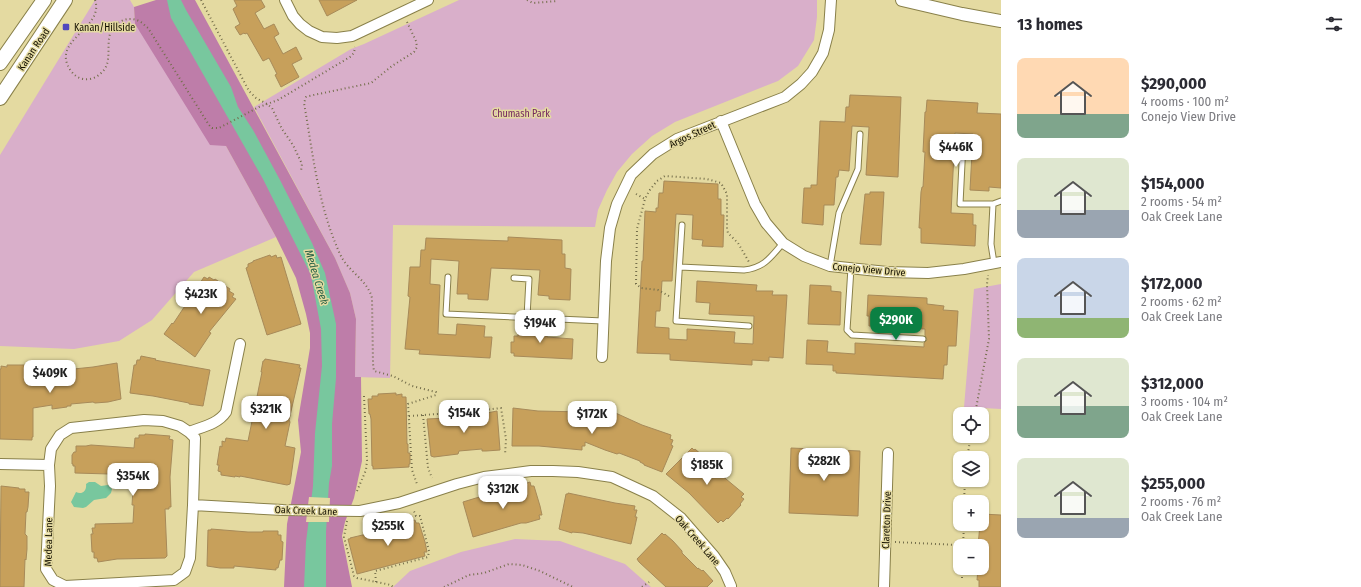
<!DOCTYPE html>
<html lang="en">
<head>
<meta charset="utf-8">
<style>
	body { margin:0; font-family:"Fira Sans Condensed",sans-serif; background:#f2f2f3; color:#2b2b33; height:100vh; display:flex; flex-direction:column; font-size:15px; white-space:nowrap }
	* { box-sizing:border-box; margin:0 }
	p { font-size:13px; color:#7c7c81 }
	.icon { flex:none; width:22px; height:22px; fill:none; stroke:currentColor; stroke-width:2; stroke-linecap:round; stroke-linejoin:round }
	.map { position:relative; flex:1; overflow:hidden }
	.side { display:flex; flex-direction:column; background:#fff; width:360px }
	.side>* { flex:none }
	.fabs { position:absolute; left:953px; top:407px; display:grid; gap:8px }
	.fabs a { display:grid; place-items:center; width:36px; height:36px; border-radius:8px; background:#fff; box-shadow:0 1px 3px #0004; font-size:20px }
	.price { position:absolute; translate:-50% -34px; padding:0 9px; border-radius:8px; background:#fff; color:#222; font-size:13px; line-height:26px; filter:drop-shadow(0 1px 2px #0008) }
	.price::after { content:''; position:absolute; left:50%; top:24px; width:12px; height:9px; margin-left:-6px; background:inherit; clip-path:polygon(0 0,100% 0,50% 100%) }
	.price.selected { background:#0b8043; color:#fff }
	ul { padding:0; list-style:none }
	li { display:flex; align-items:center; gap:12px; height:100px; padding:0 16px }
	li span { display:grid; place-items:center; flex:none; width:112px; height:80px; border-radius:8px; color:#555 }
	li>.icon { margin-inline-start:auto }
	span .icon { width:48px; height:48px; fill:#fffc; stroke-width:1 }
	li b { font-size:17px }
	h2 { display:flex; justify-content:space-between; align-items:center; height:48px; padding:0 16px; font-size:17px }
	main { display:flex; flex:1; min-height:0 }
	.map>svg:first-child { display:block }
</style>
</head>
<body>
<main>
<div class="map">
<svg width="1001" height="587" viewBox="0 0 1001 587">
	<rect width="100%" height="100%" fill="#e4daa1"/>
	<path fill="#d9afca" d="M95 0H130L134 7 135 24 226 146 276 237 194 272 152 320 119 341 74 349 0 346V155Z
		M459 0H817V17L814 40 798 66 778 81 675 122 652 136 632 154 617 172 607 190 598 210 595 227 393 225 390 378 355 377 356 319 350 293 335 258 254 107 351 49 364 44Z
		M1001 284V409L964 407 974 289Z
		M515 539 560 541 625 564 651 587H393L410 571 461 552Z"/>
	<path fill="#be7da9" d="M156 0H195L335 258 350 293 356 319 355 377H361L362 461 354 498 345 522 342 536 352 587H284L287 524 301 452 298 420 310 348V333L306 314 296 278 276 237 226 146 210 145 135 24 134 7Z"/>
	<path fill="#78c79e" d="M167 0H181L186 10 231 87 238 107 253 130 280 180 312 243 325 273 336 324V378L332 424V466L329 483 326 532V587H304L306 542 313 486 315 433 322 366 321 329 311 275 263 179 171 18Z
		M89 482H95L101 486 108 485 112 489 111 493 106 498 94 500 86 507 83 508 74 507 71 502 76 492C82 495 87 491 86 484Z"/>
	<path fill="#e4daa1" d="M309 497 330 498 329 522H306Z"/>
	<path fill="#c7a05b" stroke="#a78a59" d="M234 0H261L265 7 255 13 264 29 274 24 279 34 274 37 283 54 296 47 302 59 292 64 299 77 281 87 275 75 277 74 269 58 263 61 247 33 245 34 244 33 240 35 235 27 240 24 233 9 237 6Z
		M319 0H357L327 16Z
		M850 95 901 97 898 177 866 175 869 127 852 126 849 171 839 170 838 177H836L834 205H824L823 225 802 223 804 188H811V185H817L820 121 845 122 846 107H849Z
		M927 100 978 103 977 113 1001 114V188L989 187V191L970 190 973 134 955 133 951 213 973 214V225H976L975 246 921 243V228H919L921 192 922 187H923L925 152H923L925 112H926Z
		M664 181 718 184V199H721V215H724L723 247 702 246 703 240 692 239 693 215 676 214 672 281H662L660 311H656L655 327 669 328V339L687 340V329L720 331 735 332 734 343 753 344 754 316 709 314 710 303 696 302 697 281 757 285 756 291H773L772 295H787L783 358 769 357V361L752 360V365L670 360V354L637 353 642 261H643L645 211 656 212V208H658L659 193H663Z
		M870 192H884L881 245 860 244 865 194H870Z
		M508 237 562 240V254H565V268L571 269 570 300 549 299V296L538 295 540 270 491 268 488 300 468 299V294H457L459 261 431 259 430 284 440 285 438 334 456 335 457 324 485 326 484 337H492L490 358 419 354 420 350 405 349 410 297 408 296 410 267H420L421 250H425L426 238 508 241Z
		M270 255 271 257 276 255 277 258 281 257 301 324 267 335 246 268 248 267V264L253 262V261Z
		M204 277 208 279 209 277 214 280 215 279 230 289 229 291 234 294 232 297 236 299 209 332 211 333 195 357 164 334 172 323 173 324Z
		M810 285 831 286V291L841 292 840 325 808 324Z
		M868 295 927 298V304L944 306 943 310 958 311 956 346H948L947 365H944L943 379 836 373V371H833V365L806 364 807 340 828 341 827 352 855 354V343L924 347V343L927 340 925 335V329L869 326V316H867Z
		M519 325 548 326 547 337 573 339 572 359 514 356V353H511V342H514V336H518Z
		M141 356 156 359 155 360 160 361 210 370 203 406 189 404V403L153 396 130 393 134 365H136L137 360H140Z
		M265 359 300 365 299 368H301L289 420 290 422 285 446 295 448 290 484 287 485 240 476V477L235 476V477L221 475V472L218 471 219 465H217L220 446 222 447V441L225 442 226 438 248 441 262 372H261L263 361H264Z
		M117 363 121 399 108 402 95 403 93 402 71 404V406H67V407L52 409V405L33 408V437H32V440L0 439V369H1V366L7 367V365H26V367H32L31 370H35V373L93 367Z
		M396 393V395L402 394V397H406L407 444H408V453H410V464H409V467L373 469V466H372L371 419 370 414H369L368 399H372V396H378V394Z
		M513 408 538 411 584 412 583 416H586V421H602L606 410H609L642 425 671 435 670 439 673 440 671 445 673 446 662 472 644 465V464L640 462V461L619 453 617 454 605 450 585 442V446H582V450L539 446H512Z
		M497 411 500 450 486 451H482V449L459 451 458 454 434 457 431 456 427 419 467 417Z
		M145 434 170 436 169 439 173 440 170 477 171 507H169V509H165L167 556 165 558 117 559 98 562 97 558H94V552H92L91 534H93L92 528H95V524L133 523 134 505H132L134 473 110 472 109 474 75 473V466H73V464H72V455L74 452H76V446H86L91 445 134 448 135 438H139V435H145Z
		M692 448 694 450 695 449 703 456 702 457 720 474 744 494 741 497 744 499 740 504 741 505 728 519 727 518 723 522 721 520 718 523 689 493 666 474Z
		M791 448 860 451 858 516 789 513Z
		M530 482 531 486H534L540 506 542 515H539L540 519 526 523H521L473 537 463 502 476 498 516 488V487Z
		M1 486 19 488V489H25V492H29L28 507 27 512H26L25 534 27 536V549L26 560 25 559 24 587H0Z
		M568 493 615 503 635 506 634 510H637L635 517H637L631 544 583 533 572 532V533L559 529 566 494H568Z
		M982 514 1001 515V587H979V580H977L978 568H982V546H978L980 524H982Z
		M415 520 416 523H419L425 542 427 552H424L425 556 357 574 348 539H350V538L375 532Z
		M211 529 248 532H263V531H278V535H281V541L283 542 282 560H280L278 568H276V570L234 566V568H220L207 566 208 530H211Z
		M662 533 664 535 665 534 673 541 682 551V553L698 569V568L702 571 703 570 713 581 707 587H666L639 562 637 559Z"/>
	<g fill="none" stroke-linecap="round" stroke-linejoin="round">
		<defs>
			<path id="service" d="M963 143 960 204H993
				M682 225 676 321 749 326
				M994 263 991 244 993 204 1001 201
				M830 266 839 213 858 169 860 134
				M680 267 744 270C764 268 771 257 783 243
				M851 268 847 330 852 335 923 339
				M448 277 446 314 603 321
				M514 278 529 279 527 317"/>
			<path id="minor" d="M285 0 293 16 300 24 309 31 322 37 337 38 352 36 428 0
				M721 121 755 204 766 223 783 243 804 256 830 266 887 272 928 273 964 269 1001 262
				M602 357 606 261 610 228 617 204 631 175 653 154 677 139 785 97 801 84 812 72 823 53 829 30 831 0
				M189 432C202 427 218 424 226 412L240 344
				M0 464 49 465 51 449 60 435 71 428 144 420 163 421 180 426 189 432 195 438 193 505 283 510 360 511 399 503 457 484 484 477 531 471H553L578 472 612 477 653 496 681 518 714 556 725 572 731 586
				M49 465 50 486 46 569 53 580 65 586 174 580 185 572 190 558 193 505
				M884 587 888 453"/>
			<path id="tertiary" d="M902 0 962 14 1001 21"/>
			<path id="secondary" d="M0 63 44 0
				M0 98 65 0"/>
		</defs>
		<use href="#service" stroke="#89804a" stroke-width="7"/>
		<use href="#minor" stroke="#89804a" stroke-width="12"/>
		<use href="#tertiary" stroke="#89804a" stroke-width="14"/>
		<use href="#secondary" stroke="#89804a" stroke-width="16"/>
		<path stroke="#736d4a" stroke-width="2" stroke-dasharray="1 3" stroke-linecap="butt" d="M95 0C105 29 49 40 71 71 74 75 78 78 83 79 89 80 96 78 100 74 113 64 106 48 110 34 113 23 127 15 139 21 142 22 145 26 148 28L209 125 212 128H219L259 107 278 100 350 57 354 53 355 47
			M201 0 249 91 256 98 267 104 272 108 282 129 293 145 302 164 301 171
			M527 0 533 3 557 1
			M407 22 416 41 417 47 414 52 392 66 371 83 309 96 306 97 304 103C313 154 318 206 340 254 348 272 367 279 372 298L373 364 374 371 393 376 412 386 436 392V395L408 404 412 470 417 484
			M636 194 645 199
			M669 296 658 290 641 288 636 284 637 229 645 199 649 191 657 181 665 176 707 179 721 183 727 194V229L728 233 738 243 749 262
			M975 414 989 339 987 284 988 275
			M423 415 428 468 432 478
			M409 416 467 412 501 408 506 439 505 455
			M967 458 971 436
			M357 491 366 470 367 460 364 396
			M964 502 965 480
			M347 521 344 537 354 576 357 578 391 585 393 587
			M895 542 978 546
			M963 546 964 524
			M962 578V568
			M376 582 375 571 428 557 429 551 420 516H416L413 509
			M444 587 469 575 484 573 509 564 522 565 540 571 573 587
			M642 587 649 582"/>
		<use href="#service" stroke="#fff" stroke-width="5"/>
		<use href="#minor" stroke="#fff" stroke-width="10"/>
		<use href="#tertiary" stroke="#fff" stroke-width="12"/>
		<use href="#secondary" stroke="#fff" stroke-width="14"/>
	</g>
	<rect fill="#4f47be" stroke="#e4daa1" stroke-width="1.5" x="62" y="23" width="8" height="8" rx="2"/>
	<g text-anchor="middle" stroke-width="3" stroke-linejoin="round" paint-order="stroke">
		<g font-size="10" fill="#141000" stroke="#e4daa1" text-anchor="start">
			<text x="74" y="31">Kanan/Hillside</text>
		</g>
		<g font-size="10" fill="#141000" stroke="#e4daa1">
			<text transform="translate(33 49) rotate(-56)" y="4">Kanan Road</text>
			<text transform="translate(692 134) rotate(-25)" y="4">Argos Street</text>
			<text transform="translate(869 269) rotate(5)" y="4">Conejo View Drive</text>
			<text transform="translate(306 510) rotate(2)" y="4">Oak Creek Lane</text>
			<text transform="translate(886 520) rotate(-88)" y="4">Clareton Drive</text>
			<text transform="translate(698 540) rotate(49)" y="4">Oak Creek Lane</text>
			<text transform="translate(48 542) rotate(-89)" y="4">Medea Lane</text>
		</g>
		<g font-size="10" fill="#73255e" stroke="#e4daa1">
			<text x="521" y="117">Chumash Park</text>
		</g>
		<g font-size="11" font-style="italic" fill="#266044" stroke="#e4daa1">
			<text transform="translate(317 277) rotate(73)" y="4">Medea Creek</text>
		</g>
	</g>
</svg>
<div class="fabs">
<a><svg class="icon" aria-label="locate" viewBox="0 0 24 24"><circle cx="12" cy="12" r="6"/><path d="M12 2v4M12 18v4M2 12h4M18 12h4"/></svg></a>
<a><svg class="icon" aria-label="layers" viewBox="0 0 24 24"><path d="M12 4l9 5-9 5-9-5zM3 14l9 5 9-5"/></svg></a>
<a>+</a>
<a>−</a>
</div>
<b class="price" style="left:956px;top:168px">$446K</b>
<b class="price" style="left:201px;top:315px">$423K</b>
<b class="price selected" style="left:896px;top:341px">$290K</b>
<b class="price" style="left:540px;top:344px">$194K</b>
<b class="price" style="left:50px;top:394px">$409K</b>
<b class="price" style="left:266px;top:430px">$321K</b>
<b class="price" style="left:464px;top:434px">$154K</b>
<b class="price" style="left:592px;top:435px">$172K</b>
<b class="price" style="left:824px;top:482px">$282K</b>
<b class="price" style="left:707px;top:486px">$185K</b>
<b class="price" style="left:133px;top:497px">$354K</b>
<b class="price" style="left:503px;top:510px">$312K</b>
<b class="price" style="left:388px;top:547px">$255K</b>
</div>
<section class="side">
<h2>13 homes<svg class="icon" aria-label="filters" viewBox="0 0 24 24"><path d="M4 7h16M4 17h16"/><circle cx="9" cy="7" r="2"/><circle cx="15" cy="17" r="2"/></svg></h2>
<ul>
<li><span style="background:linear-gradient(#ffd9b3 70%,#7fa58c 0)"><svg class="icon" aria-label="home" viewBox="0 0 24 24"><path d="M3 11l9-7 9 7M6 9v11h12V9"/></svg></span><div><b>$290,000</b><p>4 rooms · 100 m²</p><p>Conejo View Drive</p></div></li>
<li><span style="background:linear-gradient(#dfe7d0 65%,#9aa5b1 0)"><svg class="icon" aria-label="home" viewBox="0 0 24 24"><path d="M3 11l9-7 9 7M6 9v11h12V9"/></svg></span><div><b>$154,000</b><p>2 rooms · 54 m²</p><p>Oak Creek Lane</p></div></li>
<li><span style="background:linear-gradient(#c9d6e8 75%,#8fb573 0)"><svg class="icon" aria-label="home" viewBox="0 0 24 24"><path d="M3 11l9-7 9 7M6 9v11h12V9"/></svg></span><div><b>$172,000</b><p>2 rooms · 62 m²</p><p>Oak Creek Lane</p></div></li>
<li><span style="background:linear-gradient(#dfe7d0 60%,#7fa58c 0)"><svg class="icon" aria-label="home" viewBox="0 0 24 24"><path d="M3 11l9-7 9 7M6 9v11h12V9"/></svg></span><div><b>$312,000</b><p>3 rooms · 104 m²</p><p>Oak Creek Lane</p></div></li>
<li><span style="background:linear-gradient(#dfe7d0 75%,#9aa5b1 0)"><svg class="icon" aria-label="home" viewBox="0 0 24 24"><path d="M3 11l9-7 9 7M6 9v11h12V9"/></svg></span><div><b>$255,000</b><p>2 rooms · 76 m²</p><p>Oak Creek Lane</p></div></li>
</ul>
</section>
</main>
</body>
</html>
